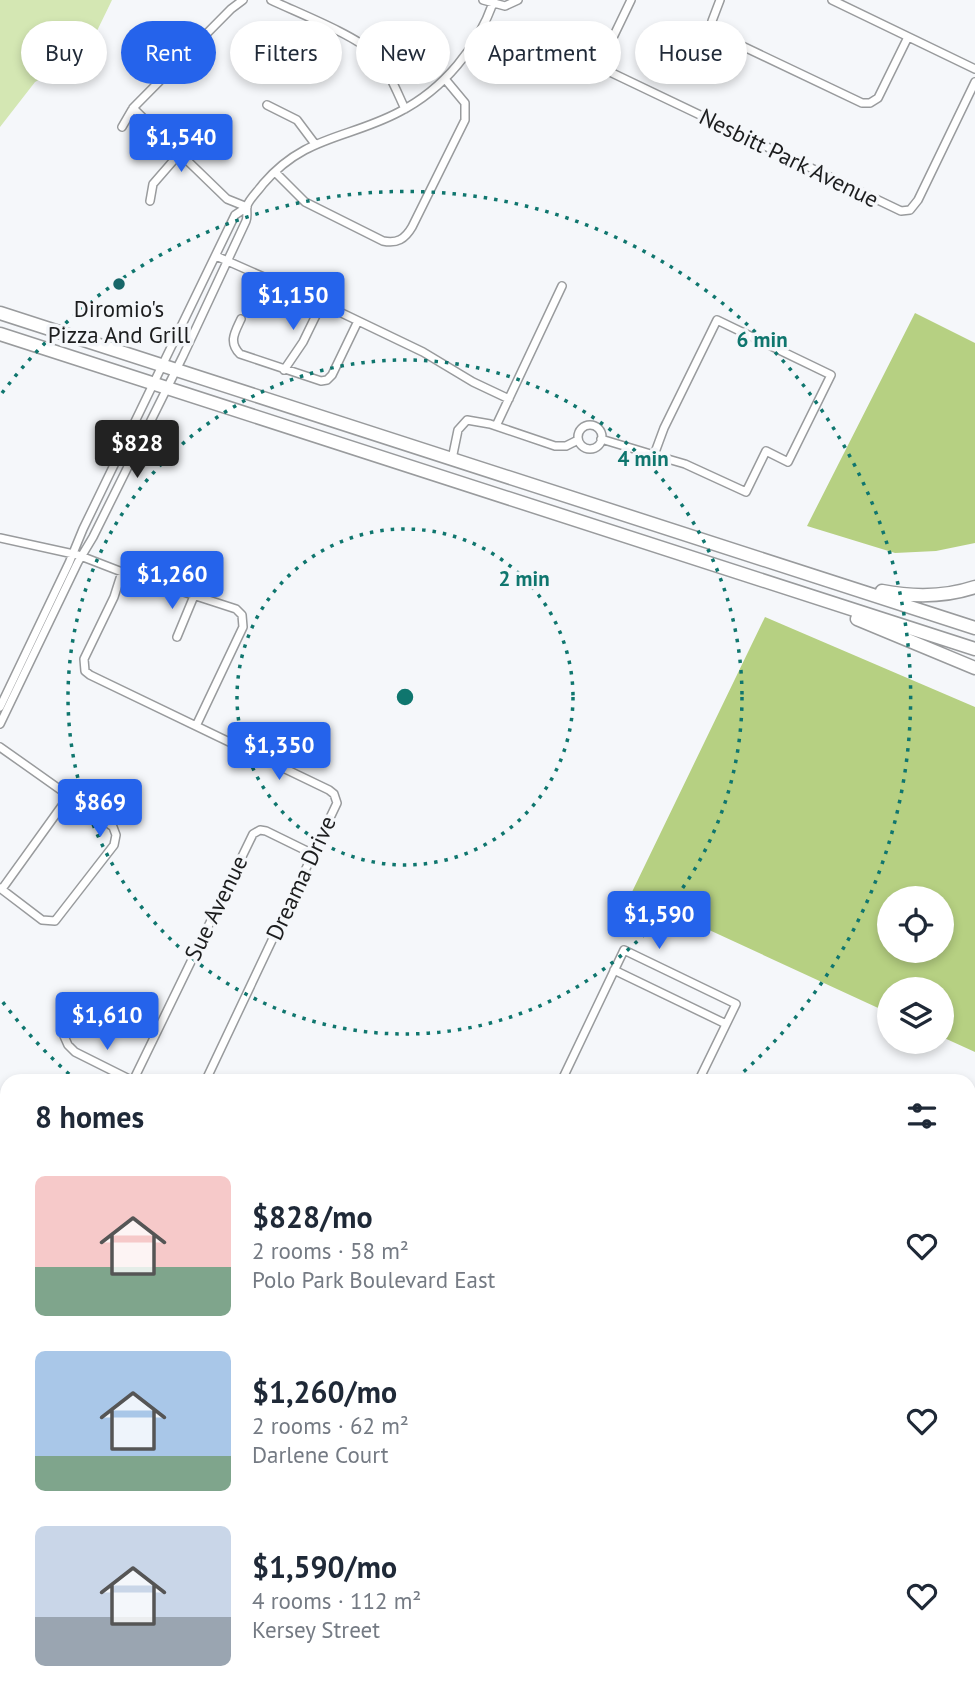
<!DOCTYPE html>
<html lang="en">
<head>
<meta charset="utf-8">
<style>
	body { margin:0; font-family:"PT Sans",sans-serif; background:#f6f6f7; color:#1f2937; height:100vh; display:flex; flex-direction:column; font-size:26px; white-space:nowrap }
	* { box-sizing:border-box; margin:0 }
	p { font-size:23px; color:#747a83 }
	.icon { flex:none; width:38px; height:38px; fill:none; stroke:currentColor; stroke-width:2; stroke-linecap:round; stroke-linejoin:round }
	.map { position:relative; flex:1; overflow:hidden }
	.drawer { position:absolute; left:0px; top:1074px; width:976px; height:625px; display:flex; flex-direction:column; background:#fff; border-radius:21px 21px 0 0; box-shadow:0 4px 10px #0003 }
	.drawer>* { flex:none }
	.banner { position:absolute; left:21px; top:21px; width:934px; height:63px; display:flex; gap:14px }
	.tools { position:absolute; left:877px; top:886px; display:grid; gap:14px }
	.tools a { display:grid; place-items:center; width:77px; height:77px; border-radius:50%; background:#fff; box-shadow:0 4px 10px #0003; font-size:35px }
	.price { position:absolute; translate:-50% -60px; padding:0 16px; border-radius:7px; background:#2563eb; color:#fff; font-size:23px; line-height:46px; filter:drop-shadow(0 2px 4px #0008) }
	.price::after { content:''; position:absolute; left:50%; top:42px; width:21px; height:16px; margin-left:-10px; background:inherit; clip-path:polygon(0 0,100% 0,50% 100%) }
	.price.current { background:#222; color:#fff }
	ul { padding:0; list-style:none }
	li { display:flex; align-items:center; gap:21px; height:175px; padding:0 35px }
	li span { display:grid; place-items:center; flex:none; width:196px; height:140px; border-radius:10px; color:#555 }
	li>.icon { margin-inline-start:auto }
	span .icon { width:84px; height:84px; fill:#fffc; stroke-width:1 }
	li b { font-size:30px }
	h2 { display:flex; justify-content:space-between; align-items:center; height:84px; padding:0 35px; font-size:30px }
	.tag { padding:0 24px; border-radius:32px; background:#fff; box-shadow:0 4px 10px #0003; font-size:24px; line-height:63px }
	.tag.current { background:#2563eb; color:#fff }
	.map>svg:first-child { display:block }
</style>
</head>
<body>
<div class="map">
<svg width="975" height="1699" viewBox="0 0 975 1699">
	<rect width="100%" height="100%" fill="#f5f7fa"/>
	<path fill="#d4e7b3" d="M0 0H112L78 70 54 71 35 82 0 127Z"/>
	<path fill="#b6d082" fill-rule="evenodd" d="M915 313 975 343V543L936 551 895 553 807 526Z
		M765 617 975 707V1052L942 1037V989H889V1013L631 894ZM889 898H942V950H889Z"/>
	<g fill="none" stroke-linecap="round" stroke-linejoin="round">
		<defs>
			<path id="street" d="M271 0C296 12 355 35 373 53 388 68 396 90 405 109
				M483 0 505 6 518 0
				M631 0 605 54V64L610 72 901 211 910 210 918 200 975 82
				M720 0 712 21 717 34 862 103H870L878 98 908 37
				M832 0 975 69
				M267 105 297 120 315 144
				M133 108 227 199 247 207
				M122 127 133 108 231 9 243 0
				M275 172 305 202 383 241C397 244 405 239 412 227L465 120V103L445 79
				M150 201 153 184 180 153
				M216 256 300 293 423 352 473 382 509 399
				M241 319C235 332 228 342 240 354L321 381 327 380 332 375 358 321
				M284 370 303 342 322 303
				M578 437a12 12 0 1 1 24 0a12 12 0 1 1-24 0Z
				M496 426 562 286
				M601 439 654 455 664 428 717 320 831 375 788 462 766 451 746 492 685 464 654 455
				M452 459 458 430 467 420 490 424 555 446H566L578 440
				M0 538 78 555 122 572 236 609 242 615 243 627 196 726
				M122 572 114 597 84 659 85 671 90 675 329 790 334 794 337 803 205 1082
				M177 637 194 596
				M0 707 69 563 83 529 235 215 247 207
				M0 724 78 562 93 537 183 356 246 221C248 216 246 210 247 206 249 199 259 190 263 184 305 135 348 139 399 112 444 89 478 47 494 0
				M0 747 113 827 116 835 114 845 55 921 42 920 0 888
				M2 889 69 796
				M614 970 726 1024
				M64 1036 68 1045 75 1052 135 1082
				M133 1081 253 834 260 830 266 831 313 854
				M561 1082 624 950 736 1004 698 1082
				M0 1325 7 1328
				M0 1431 7 1418
				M0 1501 7 1505
				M0 1563 7 1549
				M0 1577 7 1583
				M970 1637 975 1640
				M0 1645 7 1648
				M970 1654 975 1657
				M75 1692 77 1699
				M103 1692 105 1699
				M110 1692 112 1699
				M428 1692 442 1699
				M202 1699 222 1692
				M313 1699 315 1692
				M379 1699 383 1692
				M452 1699 455 1692
				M915 1699 918 1692"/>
			<path id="highway" d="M0 313 975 628
				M0 334 975 649
				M882 591C913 597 945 597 975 587
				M857 619 975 668
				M970 1233 975 1222
				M970 1276 975 1264
				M744 1699 748 1692
				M765 1699 768 1692"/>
		</defs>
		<use href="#street" stroke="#999b9d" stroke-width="10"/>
		<use href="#highway" stroke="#999b9d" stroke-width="15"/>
		<use href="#street" stroke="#fff" stroke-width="7"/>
		<use href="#highway" stroke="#fff" stroke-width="12"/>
	</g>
	<g fill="none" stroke="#0f766e" stroke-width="3.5" stroke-dasharray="3.5 7">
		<circle cx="405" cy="697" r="168"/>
		<circle cx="405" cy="697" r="337"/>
		<path d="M77 1081A505 505 0 0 1 2 1001M2 393A505 505 0 1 1 733 1081"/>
	</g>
	<circle fill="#176668" stroke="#f5f7fa" stroke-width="2.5" cx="119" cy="284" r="7"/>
	<g text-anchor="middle" stroke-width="7" stroke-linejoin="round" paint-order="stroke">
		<g font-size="23" fill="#1c1d1e" stroke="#f5f7fa">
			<text transform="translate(789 158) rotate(26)" y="8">Nesbitt Park Avenue</text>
			<text transform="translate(301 878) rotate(-65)" y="8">Dreama Drive</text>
			<text transform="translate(216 908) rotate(-64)" y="8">Sue Avenue</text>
		</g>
		<g font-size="23" fill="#1c1d1e" stroke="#f5f7fa">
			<text x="119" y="317">Diromio's<tspan x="119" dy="26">Pizza And Grill</tspan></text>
		</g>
	</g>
	<circle cx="405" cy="697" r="10" fill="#0f766e" stroke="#f5f7fa" stroke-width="3.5"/>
	<g font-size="21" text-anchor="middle" font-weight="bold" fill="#0f766e" stroke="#f5f7fa" stroke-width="7" stroke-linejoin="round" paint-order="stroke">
		<text x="762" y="347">6 min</text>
		<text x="643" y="466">4 min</text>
		<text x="524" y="586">2 min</text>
	</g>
</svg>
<div class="tools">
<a><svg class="icon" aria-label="locate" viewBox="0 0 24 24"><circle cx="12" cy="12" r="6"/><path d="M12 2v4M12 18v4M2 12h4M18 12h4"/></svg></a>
<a><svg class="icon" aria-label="layers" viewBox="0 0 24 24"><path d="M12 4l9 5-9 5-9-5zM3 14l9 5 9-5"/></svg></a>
</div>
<b class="price" style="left:181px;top:174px">$1,540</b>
<b class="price" style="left:293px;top:332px">$1,150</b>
<b class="price current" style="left:137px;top:480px">$828</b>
<b class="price" style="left:172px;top:611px">$1,260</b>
<b class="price" style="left:279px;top:782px">$1,350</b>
<b class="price" style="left:100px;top:839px">$869</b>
<b class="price" style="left:659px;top:951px">$1,590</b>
<b class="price" style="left:107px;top:1052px">$1,610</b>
<div class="banner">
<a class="tag">Buy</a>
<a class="tag current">Rent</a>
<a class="tag">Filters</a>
<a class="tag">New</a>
<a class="tag">Apartment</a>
<a class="tag">House</a>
</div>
<section class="drawer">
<h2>8 homes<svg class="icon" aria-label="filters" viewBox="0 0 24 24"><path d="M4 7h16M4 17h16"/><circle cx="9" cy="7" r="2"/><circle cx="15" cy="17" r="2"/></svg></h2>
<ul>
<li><span style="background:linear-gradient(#f6c9c9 65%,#7fa58c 0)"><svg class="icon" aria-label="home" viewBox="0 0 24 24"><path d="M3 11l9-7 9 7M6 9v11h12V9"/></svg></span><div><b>$828/mo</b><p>2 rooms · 58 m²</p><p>Polo Park Boulevard East</p></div><svg class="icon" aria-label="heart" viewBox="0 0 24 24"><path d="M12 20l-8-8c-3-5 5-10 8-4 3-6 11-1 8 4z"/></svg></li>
<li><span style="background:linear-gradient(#a9c7e8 75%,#7fa58c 0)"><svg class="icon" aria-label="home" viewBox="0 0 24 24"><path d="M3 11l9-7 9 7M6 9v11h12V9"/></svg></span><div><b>$1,260/mo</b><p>2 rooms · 62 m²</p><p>Darlene Court</p></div><svg class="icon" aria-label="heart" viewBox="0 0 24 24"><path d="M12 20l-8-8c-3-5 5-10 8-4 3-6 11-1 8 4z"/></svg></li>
<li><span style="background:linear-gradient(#c9d6e8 65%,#9aa5b1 0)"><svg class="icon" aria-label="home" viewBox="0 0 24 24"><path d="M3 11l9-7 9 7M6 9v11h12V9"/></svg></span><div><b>$1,590/mo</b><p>4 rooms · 112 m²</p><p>Kersey Street</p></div><svg class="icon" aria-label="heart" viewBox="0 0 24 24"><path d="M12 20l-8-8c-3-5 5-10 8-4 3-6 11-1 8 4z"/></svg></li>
</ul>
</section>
</div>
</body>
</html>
